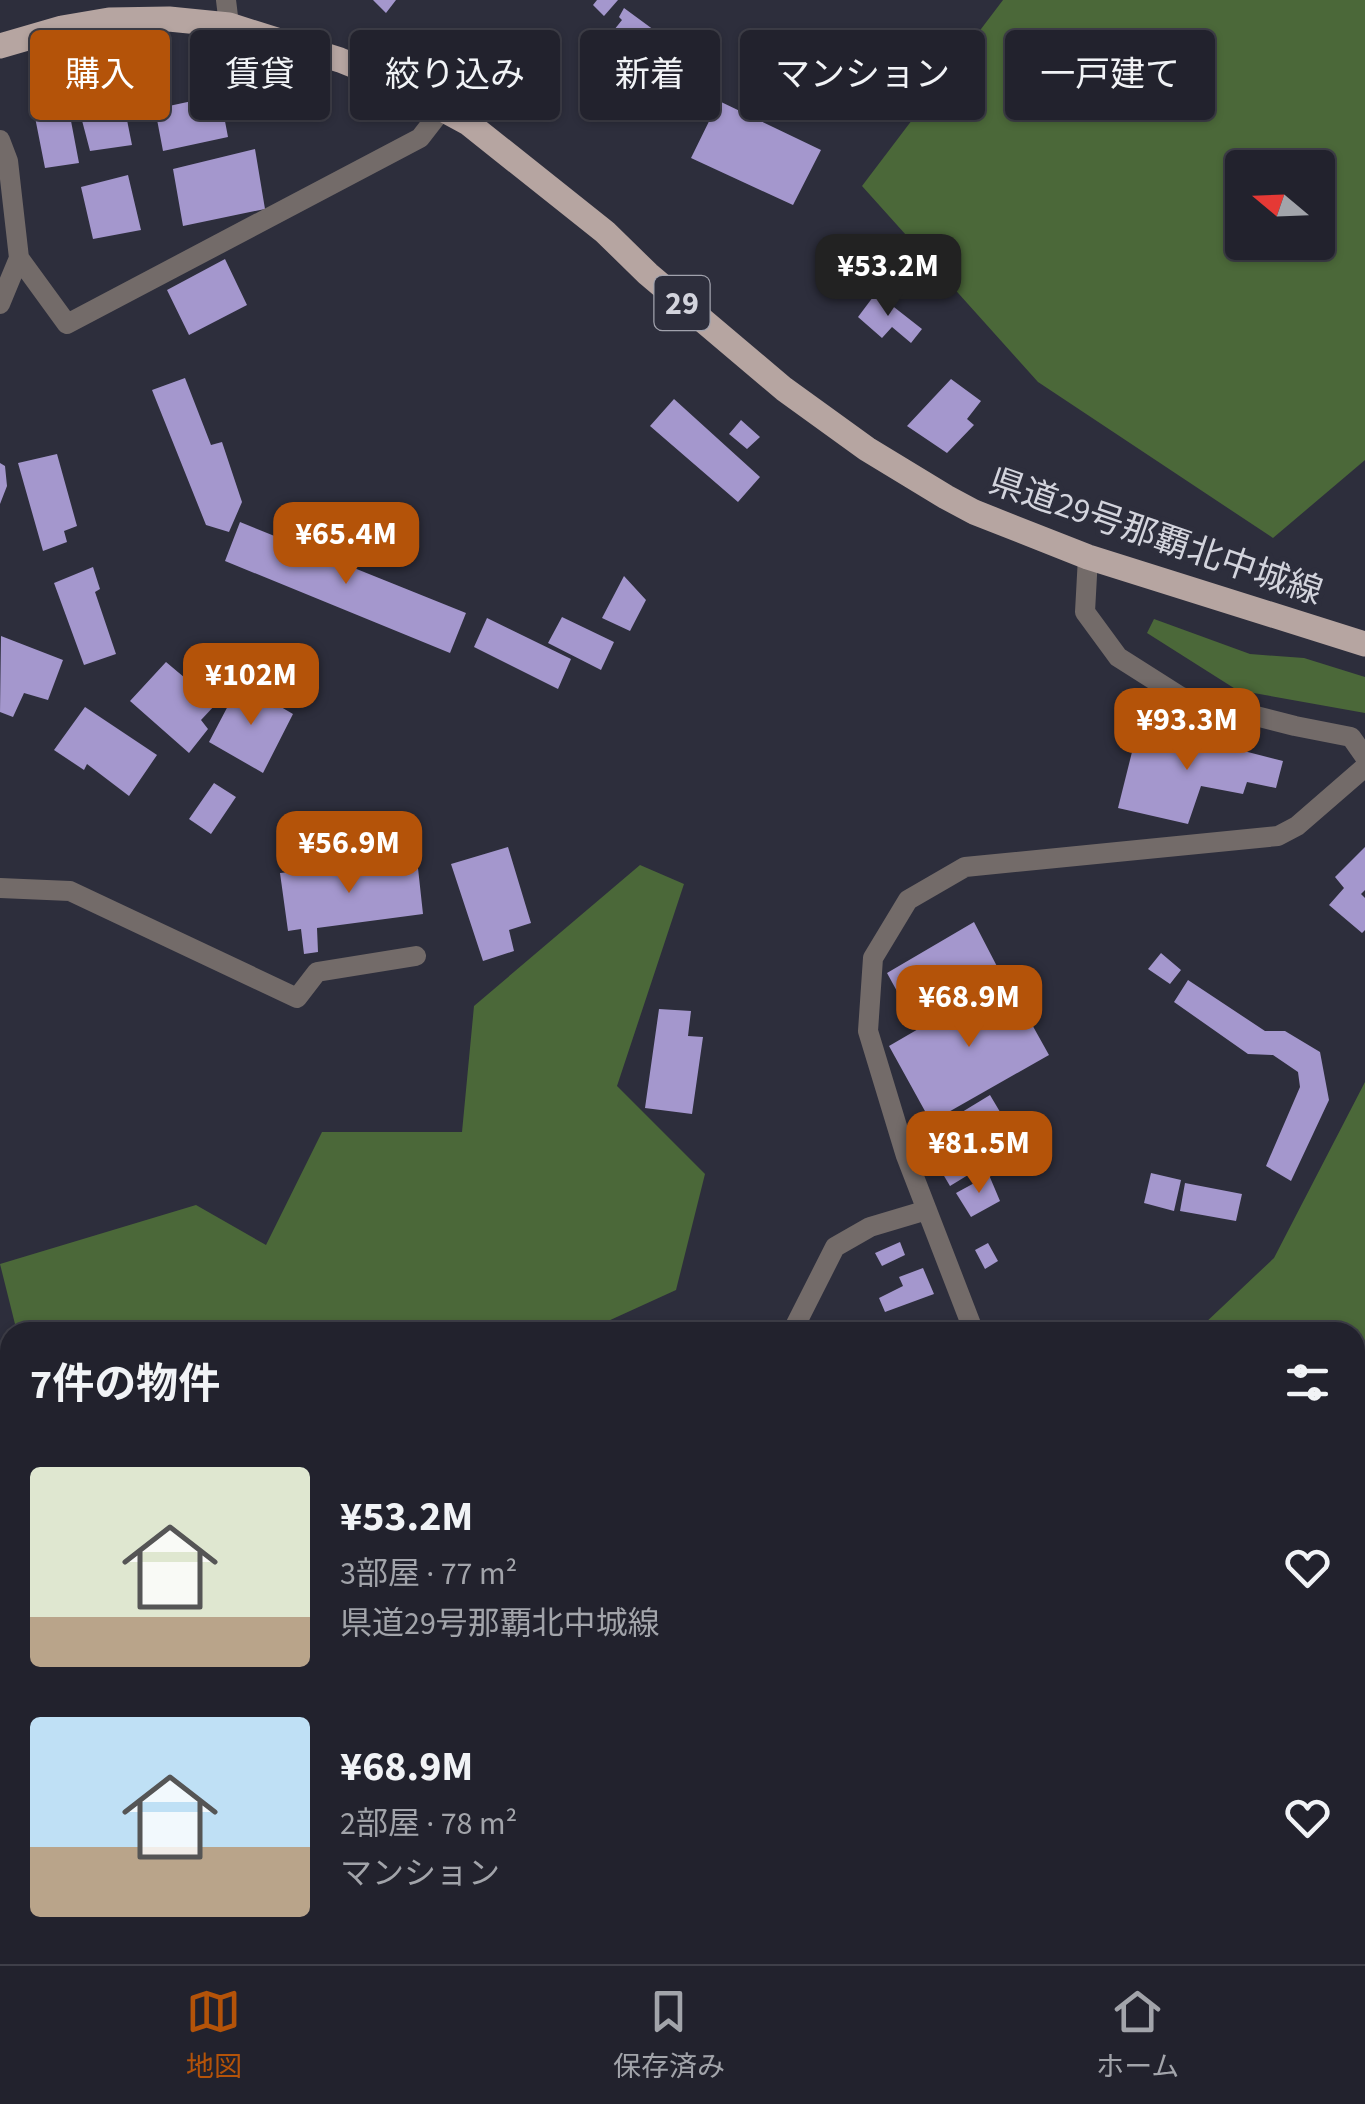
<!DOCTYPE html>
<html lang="ja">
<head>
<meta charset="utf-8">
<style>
	body { margin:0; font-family:"Source Sans 3","Noto Sans JP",sans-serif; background:#2e2f39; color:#f1f3f6; height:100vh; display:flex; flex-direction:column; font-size:38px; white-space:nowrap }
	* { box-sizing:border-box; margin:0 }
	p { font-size:32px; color:#a2a4aa }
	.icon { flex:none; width:55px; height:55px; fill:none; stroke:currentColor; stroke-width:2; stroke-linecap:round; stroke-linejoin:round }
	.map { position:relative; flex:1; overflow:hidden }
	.details { position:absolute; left:0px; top:1322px; width:1365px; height:642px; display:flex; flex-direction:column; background:#22222d; border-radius:30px 30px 0 0; box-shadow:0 2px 8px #0004,0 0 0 2px #3f3f49 }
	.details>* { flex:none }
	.hud { position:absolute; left:30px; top:30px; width:1305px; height:90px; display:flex; gap:20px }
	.needle { width:65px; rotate:289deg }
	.controls { position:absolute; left:1225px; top:150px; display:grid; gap:20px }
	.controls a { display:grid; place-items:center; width:110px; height:110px; border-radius:10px; background:#22222d; box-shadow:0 2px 8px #0004,0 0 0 2px #3f3f49; font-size:50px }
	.price { position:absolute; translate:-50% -85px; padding:0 22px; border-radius:20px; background:#b45309; color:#fff; font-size:32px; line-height:65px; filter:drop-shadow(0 2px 5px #0008) }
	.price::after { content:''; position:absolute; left:50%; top:60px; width:30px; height:22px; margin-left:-15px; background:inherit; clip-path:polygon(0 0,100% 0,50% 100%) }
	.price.on { background:#222; color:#fff }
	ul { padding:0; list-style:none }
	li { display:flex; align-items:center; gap:30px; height:250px; padding:0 30px }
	li span { display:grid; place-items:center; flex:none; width:280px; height:200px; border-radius:10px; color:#555 }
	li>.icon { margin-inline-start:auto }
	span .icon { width:120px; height:120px; fill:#fffc; stroke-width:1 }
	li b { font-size:42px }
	h2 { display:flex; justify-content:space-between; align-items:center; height:120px; padding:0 30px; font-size:42px }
	.chip { padding:0 35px; border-radius:10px; background:#22222d; box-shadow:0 2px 8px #0004,0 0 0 2px #3f3f49; font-size:35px; line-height:90px }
	.chip.on { background:#b45309; color:#fff }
	.tabs { display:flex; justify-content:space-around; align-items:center; height:140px; border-top:2px solid #3f3f49; background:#22222d; font-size:28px; color:#a2a4aa }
	.tabs a { display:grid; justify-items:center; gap:5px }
	.tabs .on { color:#b45309 }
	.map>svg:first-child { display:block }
</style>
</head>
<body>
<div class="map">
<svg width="1365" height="1964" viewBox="0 0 1365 1964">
	<rect width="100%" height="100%" fill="#2d2e3c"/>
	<path fill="#395428" d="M1365 1459V1570L1355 1559V1465Z"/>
	<path fill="#4b6839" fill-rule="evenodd" d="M1003 0H1365V460L1273 538 1038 382 862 186ZM1242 168H1318V242H1242Z
		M1154 619 1250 654 1304 658 1365 677V713L1237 690 1147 633Z
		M640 865 684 884 617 1086 705 1174 676 1290 584 1332H17L0 1264 196 1205 266 1245 322 1132H462L474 1006Z
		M1365 1082V1433L1355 1439V1332H1212L1203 1325 1274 1258Z
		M10 1425V1667L0 1631V1449Z
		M337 1955H1153L1157 1964H340Z"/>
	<path fill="#a497cd" d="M373 0H396L386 13Z
		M597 0H618L604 16 593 5Z
		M624 8 673 44 659 66 614 30 622 20 619 17Z
		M118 75 132 145 90 151 73 86Z
		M220 95 228 137 163 151 155 109Z
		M67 100 79 163 45 168 33 107Z
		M719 101 821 150 793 205 691 158Z
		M255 149 265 209 183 226 173 169Z
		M128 175 141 230 93 239 81 187Z
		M225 259 247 305 189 335 167 290Z
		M876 293 922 329 911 343 892 327 882 338 858 317Z
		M185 378 211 445 222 442 242 502 229 532 206 525 152 390Z
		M951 379 981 401 967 419 974 425 947 453 907 426Z
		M674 399 760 477 738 502 650 426Z
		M741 420 760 437 747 449 729 434Z
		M57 454 77 526 64 531 67 542 43 551 18 463Z
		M0 463 5 466 7 486 0 504Z
		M240 522 466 613 450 653 225 561Z
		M93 567 100 589 95 592 116 654 84 665 54 583Z
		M624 576 646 600 630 631 602 618Z
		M562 617 614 642 601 670 548 643Z
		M487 618 571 659 558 689 474 647Z
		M1 636 63 660 48 700 24 693 13 717 0 712Z
		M166 662 216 704 201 720 208 729 189 753 130 701Z
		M240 683 293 714 263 773 209 742Z
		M85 707 157 755 129 796 87 764 84 770 54 750Z
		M1139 724 1283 761 1276 788 1247 782 1243 794 1201 786 1188 824 1118 808Z
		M214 783 236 797 211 834 189 819Z
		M508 847 531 923 509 930 514 951 483 961 451 864Z
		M1365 847V890L1361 894 1365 898V930L1362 933 1329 905 1344 888 1335 877Z
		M417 859 423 914 317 928 318 952 304 954 301 929 288 931 280 873Z
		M974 922 1002 976 915 1024 887 973Z
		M1161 953 1181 970 1170 984 1148 969Z
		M1006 978 1049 1055 931 1122 889 1046Z
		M1188 980 1265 1031H1285L1320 1052 1329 1100 1291 1181 1266 1166 1300 1087 1298 1072 1273 1055 1248 1054 1174 1002Z
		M659 1009 691 1011 688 1036 703 1037 692 1114 645 1108Z
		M990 1095 1019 1144 950 1186 921 1137Z
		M1151 1173 1181 1180 1174 1211 1144 1203Z
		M989 1175 1000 1201 971 1217 956 1193Z
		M1185 1183 1242 1194 1236 1221 1180 1211Z
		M900 1242 905 1255 882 1266 875 1253Z
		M988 1243 998 1261 985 1269 975 1250Z
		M923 1268 934 1294 885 1312 879 1298 903 1286 899 1277Z
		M14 1955H94L96 1964H16Z
		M189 1955H257L241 1964H194Z
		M1246 1955H1273L1274 1960 1248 1964Z"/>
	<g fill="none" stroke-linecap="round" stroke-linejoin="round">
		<path stroke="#736b69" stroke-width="20" d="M0 140 8 161 19 258 67 324 420 138 444 107
			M0 304 19 258
			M1088 557 1085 612 1118 657 1181 697 1295 726 1351 737 1365 757
			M0 888 70 891 297 998 317 972 416 956
			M792 1332 835 1247 870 1227 927 1210
			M974 1332 906 1156 868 1031 873 958 908 900 965 867 1278 836 1297 826 1365 767
			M1216 1955 1220 1964"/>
		<path stroke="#736b69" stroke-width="20" d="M226 0 229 25"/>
		<path stroke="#b6a5a1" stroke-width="25" d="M0 46 62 28 109 20 169 19 229 25 340 60 387 79 468 123 605 232 648 274 784 389 867 449 946 497 974 512 1088 557 1365 644"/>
	</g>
	<g text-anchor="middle" stroke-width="10" stroke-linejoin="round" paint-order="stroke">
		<rect fill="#2d2e3c" stroke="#a1a2ad" stroke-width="2.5" x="654.5" y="276" width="55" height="54" rx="8"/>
		<g font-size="32" font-weight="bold" fill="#d3d4dd">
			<text x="682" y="314">29</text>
		</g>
		<g font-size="35" fill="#d3d4dd" stroke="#2d2e3c">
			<text transform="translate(1156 536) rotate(19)" y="12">県道29号那覇北中城線</text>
		</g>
	</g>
</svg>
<div class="controls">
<a><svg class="needle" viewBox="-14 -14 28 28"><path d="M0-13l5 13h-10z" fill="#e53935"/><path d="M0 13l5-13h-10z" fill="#a2a4aa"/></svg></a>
</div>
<b class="price on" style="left:888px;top:319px">¥53.2M</b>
<b class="price" style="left:346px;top:587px">¥65.4M</b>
<b class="price" style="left:251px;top:728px">¥102M</b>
<b class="price" style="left:1187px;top:773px">¥93.3M</b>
<b class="price" style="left:349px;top:896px">¥56.9M</b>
<b class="price" style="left:969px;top:1050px">¥68.9M</b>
<b class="price" style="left:979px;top:1196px">¥81.5M</b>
<div class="hud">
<a class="chip on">購入</a>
<a class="chip">賃貸</a>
<a class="chip">絞り込み</a>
<a class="chip">新着</a>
<a class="chip">マンション</a>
<a class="chip">一戸建て</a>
</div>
<section class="details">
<h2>7件の物件<svg class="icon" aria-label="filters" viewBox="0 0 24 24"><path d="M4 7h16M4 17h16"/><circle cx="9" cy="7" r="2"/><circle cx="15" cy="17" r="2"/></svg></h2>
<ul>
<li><span style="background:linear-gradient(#dfe7d0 75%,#b9a48a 0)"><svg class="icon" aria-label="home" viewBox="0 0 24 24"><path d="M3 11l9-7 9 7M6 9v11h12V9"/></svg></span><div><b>¥53.2M</b><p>3部屋 · 77 m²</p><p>県道29号那覇北中城線</p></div><svg class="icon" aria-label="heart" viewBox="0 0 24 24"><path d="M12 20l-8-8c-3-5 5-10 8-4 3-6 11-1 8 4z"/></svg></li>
<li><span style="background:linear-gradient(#bfe0f5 65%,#b9a48a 0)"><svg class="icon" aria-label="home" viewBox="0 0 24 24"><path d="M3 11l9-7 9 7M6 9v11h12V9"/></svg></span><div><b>¥68.9M</b><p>2部屋 · 78 m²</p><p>マンション</p></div><svg class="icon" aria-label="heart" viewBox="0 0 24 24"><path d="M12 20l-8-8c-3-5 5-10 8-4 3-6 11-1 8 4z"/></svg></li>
</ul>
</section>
</div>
<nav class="tabs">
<a class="on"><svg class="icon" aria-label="map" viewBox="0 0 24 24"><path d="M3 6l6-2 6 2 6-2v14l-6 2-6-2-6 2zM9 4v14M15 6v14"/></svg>地図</a>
<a><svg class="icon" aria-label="saved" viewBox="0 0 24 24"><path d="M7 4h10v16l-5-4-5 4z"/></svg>保存済み</a>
<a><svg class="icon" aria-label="home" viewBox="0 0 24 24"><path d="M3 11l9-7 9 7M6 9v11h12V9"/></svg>ホーム</a>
</nav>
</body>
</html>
